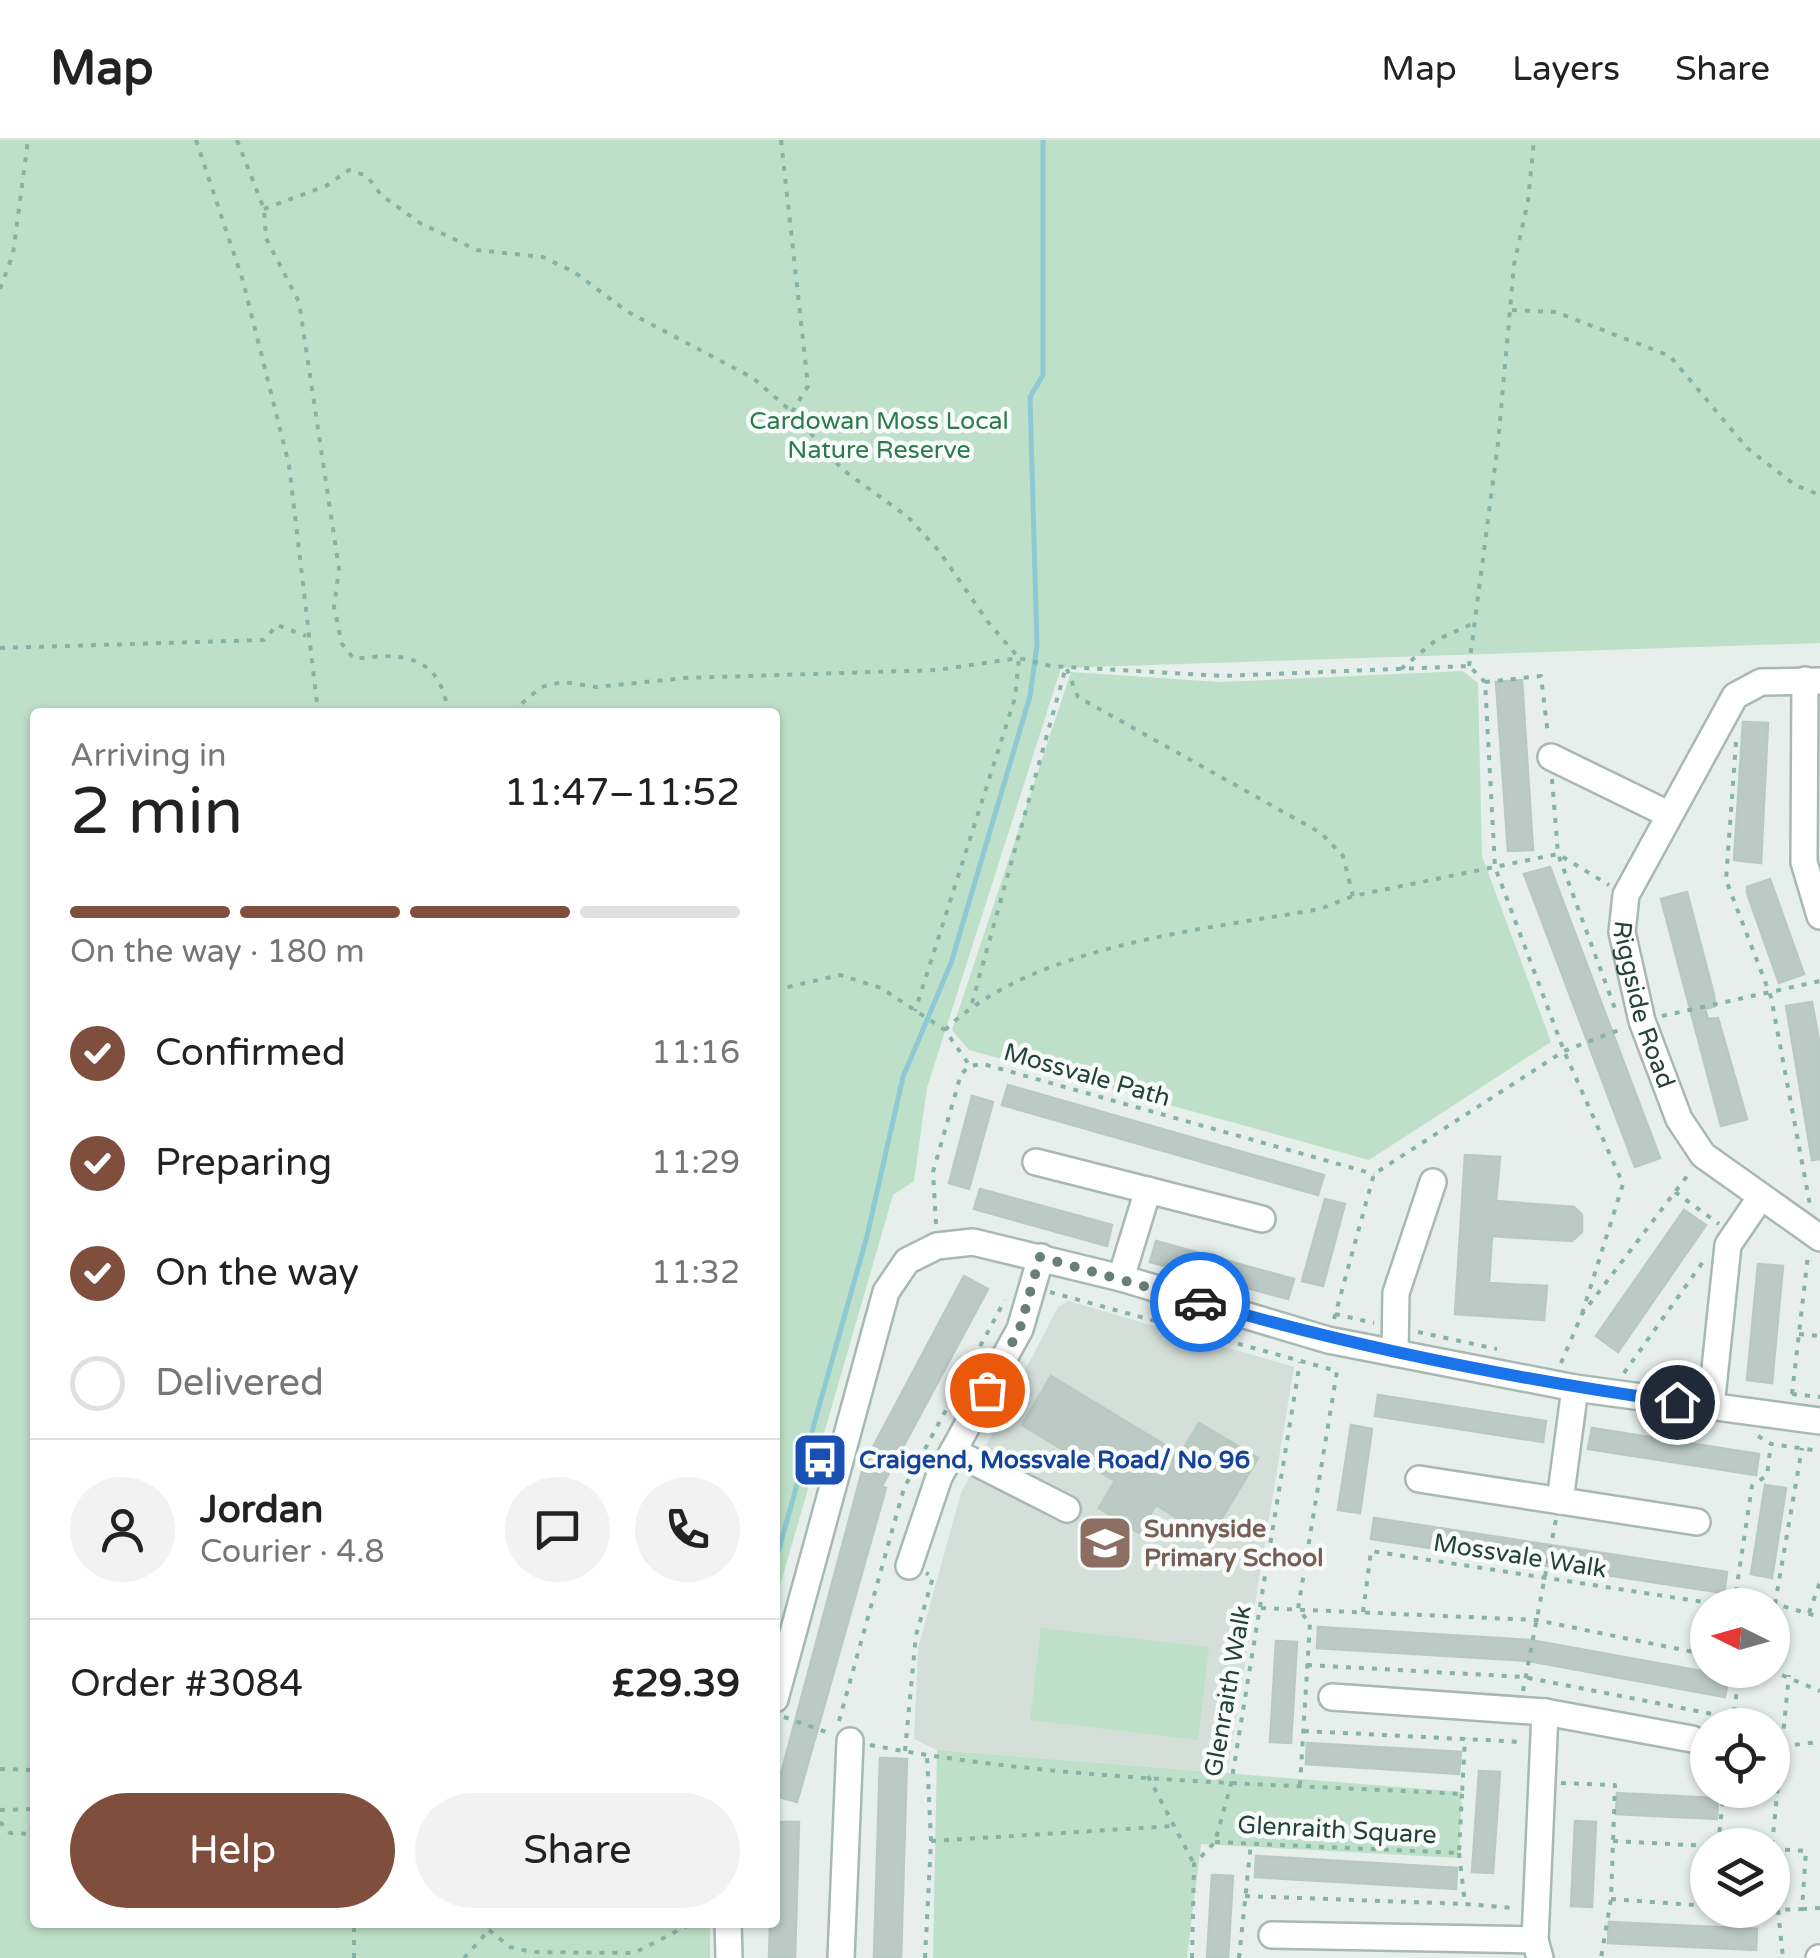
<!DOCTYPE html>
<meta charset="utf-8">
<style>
:root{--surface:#fff;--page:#f2f2f2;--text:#222;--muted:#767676;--line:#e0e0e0;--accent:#804e3d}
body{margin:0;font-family:"Varela Round",sans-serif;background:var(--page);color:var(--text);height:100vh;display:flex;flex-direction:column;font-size:38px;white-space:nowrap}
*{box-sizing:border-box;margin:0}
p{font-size:32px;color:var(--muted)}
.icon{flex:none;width:55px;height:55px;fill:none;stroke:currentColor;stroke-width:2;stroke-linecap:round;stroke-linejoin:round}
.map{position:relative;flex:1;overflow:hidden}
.details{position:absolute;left:30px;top:568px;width:750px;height:1220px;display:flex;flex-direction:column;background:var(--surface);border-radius:10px;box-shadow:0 2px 8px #0004}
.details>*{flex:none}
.needle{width:65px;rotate:275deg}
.buttons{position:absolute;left:1690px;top:1448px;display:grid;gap:20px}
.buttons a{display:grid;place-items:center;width:100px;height:100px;border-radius:50%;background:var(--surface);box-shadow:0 2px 8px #0004;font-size:50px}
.pin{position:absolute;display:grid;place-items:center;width:85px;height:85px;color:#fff;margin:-42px;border:5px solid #fff;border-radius:50%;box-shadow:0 2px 10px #0007}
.courier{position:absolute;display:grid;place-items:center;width:100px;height:100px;margin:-50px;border:8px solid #1a73e8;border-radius:50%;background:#fff;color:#222;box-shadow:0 2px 12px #0007}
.overview em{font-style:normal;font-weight:600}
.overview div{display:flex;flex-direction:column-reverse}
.overview{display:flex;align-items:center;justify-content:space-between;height:170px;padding:0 40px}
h1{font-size:65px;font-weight:600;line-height:75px}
.bar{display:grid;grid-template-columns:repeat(4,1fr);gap:15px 10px;align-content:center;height:120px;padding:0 40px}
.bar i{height:12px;border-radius:8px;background:var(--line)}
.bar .selected{background:var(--accent)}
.bar p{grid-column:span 4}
.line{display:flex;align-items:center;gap:25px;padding:0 40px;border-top:2px solid var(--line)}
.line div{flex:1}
.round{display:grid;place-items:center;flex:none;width:105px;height:105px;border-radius:52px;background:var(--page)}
ol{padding:0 40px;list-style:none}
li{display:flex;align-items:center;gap:30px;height:110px}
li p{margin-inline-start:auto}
li .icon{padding:10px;border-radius:50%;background:var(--accent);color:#fff;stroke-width:4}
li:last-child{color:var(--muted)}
li i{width:55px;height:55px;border:5px solid var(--line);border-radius:50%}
.cta{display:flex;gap:20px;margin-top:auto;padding:20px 40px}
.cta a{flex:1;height:115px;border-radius:60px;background:var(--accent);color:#fff;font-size:40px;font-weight:600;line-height:115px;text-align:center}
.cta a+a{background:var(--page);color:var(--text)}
header{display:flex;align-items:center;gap:60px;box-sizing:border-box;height:140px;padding:0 50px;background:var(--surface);border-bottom:2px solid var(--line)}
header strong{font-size:48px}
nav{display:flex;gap:55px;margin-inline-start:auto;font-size:35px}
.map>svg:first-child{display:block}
.built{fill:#d4dfda}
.green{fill:#bfe0c8}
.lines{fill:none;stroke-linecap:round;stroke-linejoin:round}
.stream{stroke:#8ec9d4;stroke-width:5}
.building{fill:#bbcac4;stroke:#b8c9c2;stroke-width:2.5}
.minor-casing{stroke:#a8b8b2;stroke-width:30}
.path{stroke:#86b3a5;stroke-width:4;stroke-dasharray:5 8;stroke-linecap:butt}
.minor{stroke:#fff;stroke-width:25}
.done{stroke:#687f78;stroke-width:10;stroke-dasharray:0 18}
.route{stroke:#1a73e8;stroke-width:12}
.labels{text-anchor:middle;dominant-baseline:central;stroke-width:9;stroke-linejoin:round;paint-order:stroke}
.park-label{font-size:25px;fill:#2d7a4b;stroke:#f7fbf9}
.street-label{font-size:25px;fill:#24423a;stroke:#f7fbf9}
.transit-label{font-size:25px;font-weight:bold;fill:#164399;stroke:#f7fbf9;text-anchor:start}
.education-label{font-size:25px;font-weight:bold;fill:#785e54;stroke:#f7fbf9;text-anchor:start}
</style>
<header>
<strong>Map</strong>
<nav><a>Map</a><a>Layers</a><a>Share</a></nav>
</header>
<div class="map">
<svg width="1820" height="1818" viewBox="0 0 1820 1818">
<rect width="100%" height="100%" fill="#e6efeb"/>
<path class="built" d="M1069,1161L1294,1227L1227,1633L937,1610L914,1599L918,1508L961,1353L1058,1167Z"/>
<path class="green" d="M0,0H1820V503L1061,528L927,948L914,1041L893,1055L775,1463V572H35V1782L710,1783V1818H0Z
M1463,531L1478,543L1482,716L1551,902L1369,1020L969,910L952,890L1071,532L1220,542Z
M1041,1488L1209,1507L1198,1600L1030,1580Z
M937,1610L1462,1652L1459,1718L1201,1704L1187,1818H933Z"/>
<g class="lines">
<path class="stream" d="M775,1423L867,1096L903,937L951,823L1030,556L1037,505L1030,257L1043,235V0"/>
</g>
<path class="building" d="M1522,540L1533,710L1508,711L1496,542Z
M1743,582L1768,583L1761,723L1734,720Z
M1550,727L1660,1018L1635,1027L1524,734Z
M1770,739L1804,834L1779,843L1747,753V747Z
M1687,752L1714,855L1715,866L1705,869L1708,879L1718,878L1747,979L1721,986L1661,759Z
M1812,862L1820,907V1019L1812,1020L1786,866Z
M1008,945L1324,1035L1318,1055L1002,965Z
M972,956L993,962L969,1049L949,1043Z
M1465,1015L1500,1017L1496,1061L1574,1067L1582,1075V1092L1572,1101L1492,1096L1489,1143L1547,1146L1544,1180L1455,1174Z
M980,1049L1112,1085L1107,1106L974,1069Z
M1325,1059L1345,1064L1323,1146L1302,1141Z
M1684,1070L1706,1085L1618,1212L1596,1196Z
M1156,1101L1294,1139L1288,1159L1150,1122Z
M1758,1124L1783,1126L1772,1243L1747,1240Z
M964,1136L988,1149L882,1346L886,1348L797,1662L775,1656L864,1324Z
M1051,1236L1180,1314L1199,1283L1258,1318L1210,1398L1156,1365L1139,1393L1099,1368L1115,1341L1022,1285Z
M1378,1255L1546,1281L1543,1302L1375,1276Z
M1351,1285L1372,1289L1360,1373L1338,1370Z
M1592,1288L1759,1314L1756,1335L1588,1309Z
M1765,1345L1786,1348L1772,1438L1751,1434Z
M1374,1378L1727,1432L1724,1453L1371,1399Z
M1318,1487L1530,1500L1729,1536L1725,1557L1529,1521L1317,1508Z
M1276,1501L1297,1502L1291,1603L1270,1602Z
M1307,1603L1461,1612L1459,1634L1306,1624Z
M880,1618L907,1619L901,1818H874Z
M1479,1631L1500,1632L1493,1733L1472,1732Z
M1716,1650H1759L1757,1664L1718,1660L1717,1679L1616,1674L1617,1653L1716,1658Z
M1575,1681L1596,1682L1592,1767L1571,1766Z
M775,1682H799L795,1818H769L770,1782H775Z
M1256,1716L1457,1728L1456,1749L1255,1737Z
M1212,1735L1233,1736L1228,1818H1207Z
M1609,1782L1757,1789L1756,1810L1608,1803Z"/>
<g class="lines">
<g class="minor-casing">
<g id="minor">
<path d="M1805,540L1804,722L1820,776"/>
<path id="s1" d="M1820,541L1761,542L1735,556L1626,755L1622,792L1642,881L1679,979L1703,1015L1820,1098"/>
<path d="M1551,617L1668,674"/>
<path d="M1036,1022L1262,1079"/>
<path d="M1121,1138L1148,1050"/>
<path d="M1395,1213L1396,1153L1433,1042"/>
<path d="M1711,1267L1728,1105L1760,1058"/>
<path d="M953,1311L1067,1369"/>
<path d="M1419,1339L1697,1382"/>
<path d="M1560,1361L1575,1248"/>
<path d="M909,1426L939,1337L1020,1189L1041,1117"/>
<path d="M1332,1557L1545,1572L1692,1599"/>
<path d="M775,1559L886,1152L907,1121L937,1106L973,1102L1121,1138L1328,1200L1575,1248L1820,1281"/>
<path d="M728,1782L729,1818"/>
<path d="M1272,1795L1535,1800"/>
<path d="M841,1818L850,1601"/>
<path d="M1540,1818L1535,1800L1545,1572"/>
<path d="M1819,1818H1820"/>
</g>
</g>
<path class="path" d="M196,0L243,141L289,325L318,572
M237,0L264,69L266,98L299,162L339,429L334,467L342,504L354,519C403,512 440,515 448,572
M781,0L808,246L792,272
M264,69L326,46L349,30L367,36L381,55L420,83L477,110L543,117L574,132L628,172L753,238L792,272L843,330L908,377L939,411L988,482L1019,518L1015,558L915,871
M0,149L13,114L28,0
M1512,170L1556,172L1670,216L1747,308L1795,345L1820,355
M0,508L264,500L277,485L306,496
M1469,526L1498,303L1514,125L1528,61L1534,0
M1401,529L1436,500L1472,484
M1485,542L1541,536L1548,595
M512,572L541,547L563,542L597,547L684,538L937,530L1019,518L1051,526L1223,536L1469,526L1485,542L1495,727L1564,911L1623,1044L1582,1174
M1736,602L1726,740L1771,857L1810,1065
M1552,639L1558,714L1617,874
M775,850L840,835L881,848L945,890L970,926
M972,863L1066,527L1078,557L1321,693L1343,716L1353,756
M1662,876L1820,841
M945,890C1032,805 1203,790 1320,769L1353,756L1558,714L1609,745
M1675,1052L1719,1084
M936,1084L933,1032L961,934L970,926L983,924L1374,1034
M1050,1152L1337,1231L1298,1469L1310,1483L1300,1645
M1335,1174L1374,1183
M1334,1179L1374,1034L1564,911L1624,888
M1418,1192L1497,1209
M1799,1194L1820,1196
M1561,1223L1582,1174L1691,1031
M1624,1233L1705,1119
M1792,1254L1808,1115
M1792,1254L1820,1257
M1758,1296L1771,1304L1820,1311
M1775,1464L1802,1308
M1734,1465L1752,1346L1767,1335L1771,1304
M1736,1465L1748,1456L1820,1477
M1261,1468L1536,1480L1708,1515
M1363,1472L1371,1411L1723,1465
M1809,1473L1820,1442
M1307,1525L1524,1537L1733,1578
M1770,1530L1820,1551
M1523,1551L1556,1379
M784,1577L832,1594
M839,1581L904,1348L1005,1160
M1732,1585L1740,1530
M1304,1591L1524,1602
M870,1605C1064,1642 1265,1643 1462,1654L1465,1598
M1782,1606L1820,1602
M905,1611L916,1495L933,1437L926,1433
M0,1629L35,1630
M1148,1636L1194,1724
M1561,1643L1615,1645L1611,1759L1601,1818
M0,1670L35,1669
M0,1682L10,1693L35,1694
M931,1701L1174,1686
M1613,1701L1708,1706
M1215,1702L1459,1713L1462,1654
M1718,1705L1724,1650
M1772,1705L1789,1535
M1772,1709L1806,1711L1802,1769L1772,1770
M1459,1713L1465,1764L1514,1768
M1245,1756L1465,1764
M1611,1759L1708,1766
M1802,1769L1820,1768
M1778,1770L1783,1818
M489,1790L510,1807L532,1812L634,1813L687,1786L706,1784
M354,1818V1782
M464,1818L489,1790V1782
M925,1818L931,1701L927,1616
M1192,1818L1194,1724L1215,1702L1231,1644L1300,1222
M1239,1818L1251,1703"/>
<use href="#minor" class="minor"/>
</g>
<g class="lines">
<path class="done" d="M987,1250L1020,1188L1040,1117L1200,1162"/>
<path class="route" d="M1200,1162C1356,1208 1515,1239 1677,1262"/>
</g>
<defs>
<g id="bus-square" transform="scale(2.875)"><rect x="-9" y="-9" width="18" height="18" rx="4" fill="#1a4fb4" stroke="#f7fbf9"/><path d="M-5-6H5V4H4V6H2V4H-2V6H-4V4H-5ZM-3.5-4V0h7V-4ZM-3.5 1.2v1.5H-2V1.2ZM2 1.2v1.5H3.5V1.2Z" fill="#fff"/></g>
<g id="school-square" transform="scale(2.875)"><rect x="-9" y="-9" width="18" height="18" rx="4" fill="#8d6e63" stroke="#f7fbf9"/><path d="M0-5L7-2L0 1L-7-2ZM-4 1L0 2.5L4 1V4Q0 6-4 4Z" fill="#fff"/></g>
</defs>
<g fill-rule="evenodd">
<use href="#bus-square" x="820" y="1320"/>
<use href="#school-square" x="1105" y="1403"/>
</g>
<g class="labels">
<g class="park-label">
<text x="879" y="281">Cardowan Moss Local<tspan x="879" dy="29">Nature Reserve</tspan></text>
</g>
<g class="street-label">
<text stroke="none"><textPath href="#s1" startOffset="428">Riggside Road</textPath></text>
<text transform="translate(1087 935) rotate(16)">Mossvale Path</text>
<text transform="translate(1520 1416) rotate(9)">Mossvale Walk</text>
<text transform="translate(1228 1551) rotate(-80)">Glenraith Walk</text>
<text transform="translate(1337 1690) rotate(3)">Glenraith Square</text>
</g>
<g class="transit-label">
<text x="859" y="1320">Craigend, Mossvale Road/ No 96</text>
</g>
<g class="education-label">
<text x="1144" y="1389">Sunnyside<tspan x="1144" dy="29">Primary School</tspan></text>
</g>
</g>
</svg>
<div class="buttons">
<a><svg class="needle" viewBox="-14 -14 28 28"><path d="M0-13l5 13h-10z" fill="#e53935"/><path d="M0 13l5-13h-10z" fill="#767676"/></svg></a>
<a><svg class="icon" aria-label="locate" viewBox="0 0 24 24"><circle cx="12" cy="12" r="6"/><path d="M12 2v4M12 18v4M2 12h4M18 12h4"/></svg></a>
<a><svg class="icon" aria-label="layers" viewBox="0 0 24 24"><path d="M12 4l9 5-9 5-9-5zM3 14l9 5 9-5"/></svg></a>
</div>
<div class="pin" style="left:987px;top:1250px;background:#ea580c"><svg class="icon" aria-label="bag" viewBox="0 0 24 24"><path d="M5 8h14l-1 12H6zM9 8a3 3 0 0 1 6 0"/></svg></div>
<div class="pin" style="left:1677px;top:1262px;background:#1f2937"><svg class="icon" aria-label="home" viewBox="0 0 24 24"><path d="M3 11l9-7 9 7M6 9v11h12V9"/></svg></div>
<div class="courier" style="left:1200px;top:1162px"><svg class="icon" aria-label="car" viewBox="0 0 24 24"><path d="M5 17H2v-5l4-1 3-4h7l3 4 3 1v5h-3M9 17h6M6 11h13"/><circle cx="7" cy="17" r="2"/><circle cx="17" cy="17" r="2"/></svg></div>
<section class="details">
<div class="overview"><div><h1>2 min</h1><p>Arriving in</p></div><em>11:47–11:52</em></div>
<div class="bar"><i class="selected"></i><i class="selected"></i><i class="selected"></i><i></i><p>On the way · 180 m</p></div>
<ol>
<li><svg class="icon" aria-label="check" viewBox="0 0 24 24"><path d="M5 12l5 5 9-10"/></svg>Confirmed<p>11:16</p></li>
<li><svg class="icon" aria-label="check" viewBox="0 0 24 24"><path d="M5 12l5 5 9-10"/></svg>Preparing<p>11:29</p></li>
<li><svg class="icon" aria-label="check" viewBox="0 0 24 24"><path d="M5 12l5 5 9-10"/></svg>On the way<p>11:32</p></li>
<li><i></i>Delivered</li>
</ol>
<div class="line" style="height:180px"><a class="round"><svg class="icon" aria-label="person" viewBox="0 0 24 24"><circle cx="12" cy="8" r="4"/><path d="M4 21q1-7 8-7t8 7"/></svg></a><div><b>Jordan</b><p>Courier · 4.8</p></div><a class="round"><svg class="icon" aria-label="chat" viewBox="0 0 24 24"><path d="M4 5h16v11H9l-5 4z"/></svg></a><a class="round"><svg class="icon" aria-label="phone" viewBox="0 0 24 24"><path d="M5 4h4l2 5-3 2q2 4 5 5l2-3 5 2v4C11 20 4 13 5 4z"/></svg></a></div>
<div class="line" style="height:130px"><div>Order #3084</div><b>£29.39</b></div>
<div class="cta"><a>Help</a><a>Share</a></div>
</section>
</div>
